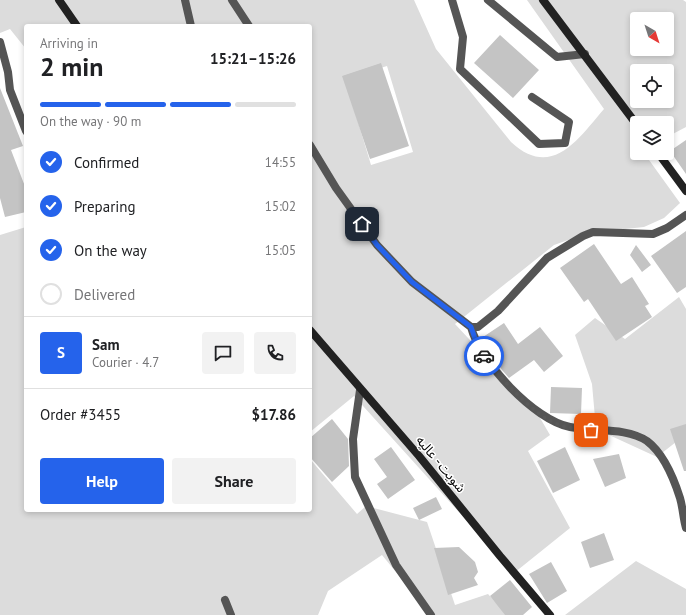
<!DOCTYPE html>
<meta charset="utf-8">
<style>
:root{--surface:#fff;--page:#f2f2f2;--text:#202124;--muted:#757577;--line:#e0e0e0;--accent:#2563eb}
body{margin:0;font-family:"PT Sans","Noto Sans Arabic",sans-serif;background:var(--page);color:var(--text);height:100vh;display:flex;flex-direction:column;font-size:15px;white-space:nowrap}
*{box-sizing:border-box;margin:0}
p{font-size:13px;color:var(--muted)}
.icon{flex:none;width:22px;height:22px;fill:none;stroke:currentColor;stroke-width:2;stroke-linecap:round;stroke-linejoin:round}
.map{position:relative;flex:1;overflow:hidden}
.sheet{position:absolute;left:24px;top:24px;width:288px;height:488px;display:flex;flex-direction:column;background:var(--surface);border-radius:4px;box-shadow:0 2px 6px #0003}
.sheet>*{flex:none}
.needle{width:26px;rotate:141deg}
.controls{position:absolute;left:630px;top:12px;display:grid;gap:8px}
.controls a{display:grid;place-items:center;width:44px;height:44px;border-radius:4px;background:var(--surface);box-shadow:0 2px 6px #0003;font-size:20px}
.pin{position:absolute;display:grid;place-items:center;width:34px;height:34px;color:#fff;margin:-17px;border-radius:8px;box-shadow:0 2px 6px #0006}
.courier{position:absolute;display:grid;place-items:center;width:40px;height:40px;margin:-20px;border:3px solid #2563eb;border-radius:50%;background:#fff;color:#222;box-shadow:0 1px 5px #0007}
.summary em{font-style:normal;font-weight:800}
.summary div{display:flex;flex-direction:column-reverse}
.summary{display:flex;align-items:center;justify-content:space-between;height:68px;padding:0 16px}
h1{font-size:26px;font-weight:800;line-height:30px}
.bar{display:grid;grid-template-columns:repeat(4,1fr);gap:6px 4px;align-content:center;height:48px;padding:0 16px}
.bar i{height:5px;border-radius:3px;background:var(--line)}
.bar .on{background:var(--accent)}
.bar p{grid-column:span 4}
.line{display:flex;align-items:center;gap:10px;padding:0 16px;border-top:1px solid var(--line)}
.line div{flex:1}
.round{display:grid;place-items:center;flex:none;width:42px;height:42px;border-radius:4px;background:var(--page)}
ol{padding:0 16px;list-style:none}
li{display:flex;align-items:center;gap:12px;height:44px}
li p{margin-inline-start:auto}
li .icon{padding:4px;border-radius:50%;background:var(--accent);color:#fff;stroke-width:4}
li:last-child{color:var(--muted)}
li i{width:22px;height:22px;border:2px solid var(--line);border-radius:50%}
.cta{display:flex;gap:8px;margin-top:auto;padding:8px 16px}
.cta a{flex:1;height:46px;border-radius:4px;background:var(--accent);color:#fff;font-size:16px;font-weight:800;line-height:46px;text-align:center}
.cta a+a{background:var(--page);color:var(--text)}
.map>svg:first-child{display:block}
.green{fill:#dcdcdc;fill-rule:evenodd}
.building{fill:#c4c4c4}
.lines{fill:none;stroke-linecap:round;stroke-linejoin:round}
.street{stroke:#555;stroke-width:8}
.secondary{stroke:#222;stroke-width:8}
.done{stroke:#595959;stroke-width:4;stroke-dasharray:0 7.2}
.route{stroke:#2563eb;stroke-width:5}
.labels{text-anchor:middle;dominant-baseline:central;stroke-width:3;stroke-linejoin:round;paint-order:stroke}
.street-label{font-size:13px;fill:#000;stroke:#fff}
</style>
<div class="map">
<svg width="686" height="615" viewBox="0 0 686 615">
<rect width="100%" height="100%" fill="#fff"/>
<path class="green" d="M0,0H414L436,49L511,142C552,180 578,139 604,109L527,0H683L686,2V127L667,137V123H637V153H644L680,203L664,218L644,227L588,233L554,245L455,324L536,411L550,435L528,451L570,528L514,573L354,396L310,432V26H26V49L10,29L0,33ZM637,19H667V49H637ZM387,66L413,152L371,165L345,79ZM637,71H667V101H637Z
M26,227V510H310V459L357,514L366,506L427,522L455,605L488,594L507,615H431L382,555L328,591L318,615H0V235Z
M679,297L686,309V434L657,457L596,429L592,384L575,335L595,318L625,339Z
M636,561L686,589V615H565Z"/>
<path class="building" d="M500,35L539,70L513,98L474,63Z
M381,63L409,146L370,159L342,76Z
M0,88L23,146L11,150L26,189V212L5,217L0,198Z
M686,140V174L670,151Z
M686,231V287L677,293L651,256Z
M594,244L621,284L632,277L649,304L645,306L652,317L616,341L588,299L584,302L560,268Z
M636,245L651,265L642,272L630,255Z
M504,323L518,344L540,327L563,356L544,372L534,360L509,378L502,370L483,337Z
M551,387L582,388L581,414L550,413Z
M332,419L348,439L349,466L332,482L310,457V438Z
M686,424V471H684L670,429Z
M391,447L415,480L388,499L377,484L387,477L374,459Z
M565,447L580,480L553,493L537,461Z
M619,454L626,478L605,487L593,459Z
M436,497L442,509L419,520L413,508Z
M604,533L614,560L590,568L581,542Z
M459,547L475,562L478,572L474,578L478,585L448,595L434,548Z
M551,562L567,591L547,603L529,574Z
M510,580L532,607L523,615H505L490,596Z"/>
<g class="lines">
<path class="street" d="M185,0L191,26
M232,0L249,26
M452,0L463,37L460,69L539,144L565,143L569,122L532,97
M488,0L557,57L585,54
M0,42L8,72L10,90L26,131
M310,145L336,188L377,245L412,282L471,327H478L498,311L547,258L583,236L593,232L653,234L667,228L686,215
M471,327C480,362 534,420 570,427C594,432 626,427 647,441C663,453 674,479 680,498C683,508 683,518 686,528
M360,390L353,439L355,477L396,565L431,615
M225,600L231,615"/>
<path class="secondary" d="M59,0L77,26
M543,0L637,125
M658,153L686,191
M310,330L419,456L500,556L550,615"/>
</g>
<g class="lines">
<path class="done" d="M484,356C496,374 535,416 555,423C566,428 579,429 591,430"/>
<path class="route" d="M362,224L377,245L412,282L471,327L478,347L484,356"/>
</g>
<g class="labels">
<g class="street-label">
<text transform="translate(441 464) rotate(50)">شويت - عاليه</text>
</g>
</g>
</svg>
<div class="controls">
<a><svg class="needle" viewBox="-14 -14 28 28"><path d="M0-13l5 13h-10z" fill="#e53935"/><path d="M0 13l5-13h-10z" fill="#757577"/></svg></a>
<a><svg class="icon" aria-label="locate" viewBox="0 0 24 24"><circle cx="12" cy="12" r="6"/><path d="M12 2v4M12 18v4M2 12h4M18 12h4"/></svg></a>
<a><svg class="icon" aria-label="layers" viewBox="0 0 24 24"><path d="M12 4l9 5-9 5-9-5zM3 14l9 5 9-5"/></svg></a>
</div>
<div class="pin" style="left:591px;top:430px;background:#ea580c"><svg class="icon" aria-label="bag" viewBox="0 0 24 24"><path d="M5 8h14l-1 12H6zM9 8a3 3 0 0 1 6 0"/></svg></div>
<div class="pin" style="left:362px;top:224px;background:#1f2937"><svg class="icon" aria-label="home" viewBox="0 0 24 24"><path d="M3 11l9-7 9 7M6 9v11h12V9"/></svg></div>
<div class="courier" style="left:484px;top:356px"><svg class="icon" aria-label="car" viewBox="0 0 24 24"><path d="M5 17H2v-5l4-1 3-4h7l3 4 3 1v5h-3M9 17h6M6 11h13"/><circle cx="7" cy="17" r="2"/><circle cx="17" cy="17" r="2"/></svg></div>
<section class="sheet">
<div class="summary"><div><h1>2 min</h1><p>Arriving in</p></div><em>15:21–15:26</em></div>
<div class="bar"><i class="on"></i><i class="on"></i><i class="on"></i><i></i><p>On the way · 90 m</p></div>
<ol>
<li><svg class="icon" aria-label="check" viewBox="0 0 24 24"><path d="M5 12l5 5 9-10"/></svg>Confirmed<p>14:55</p></li>
<li><svg class="icon" aria-label="check" viewBox="0 0 24 24"><path d="M5 12l5 5 9-10"/></svg>Preparing<p>15:02</p></li>
<li><svg class="icon" aria-label="check" viewBox="0 0 24 24"><path d="M5 12l5 5 9-10"/></svg>On the way<p>15:05</p></li>
<li><i></i>Delivered</li>
</ol>
<div class="line" style="height:72px"><b class="round" style="background:var(--accent);color:#fff">S</b><div><b>Sam</b><p>Courier · 4.7</p></div><a class="round"><svg class="icon" aria-label="chat" viewBox="0 0 24 24"><path d="M4 5h16v11H9l-5 4z"/></svg></a><a class="round"><svg class="icon" aria-label="phone" viewBox="0 0 24 24"><path d="M5 4h4l2 5-3 2q2 4 5 5l2-3 5 2v4C11 20 4 13 5 4z"/></svg></a></div>
<div class="line" style="height:52px"><div>Order #3455</div><b>$17.86</b></div>
<div class="cta"><a>Help</a><a>Share</a></div>
</section>
</div>
